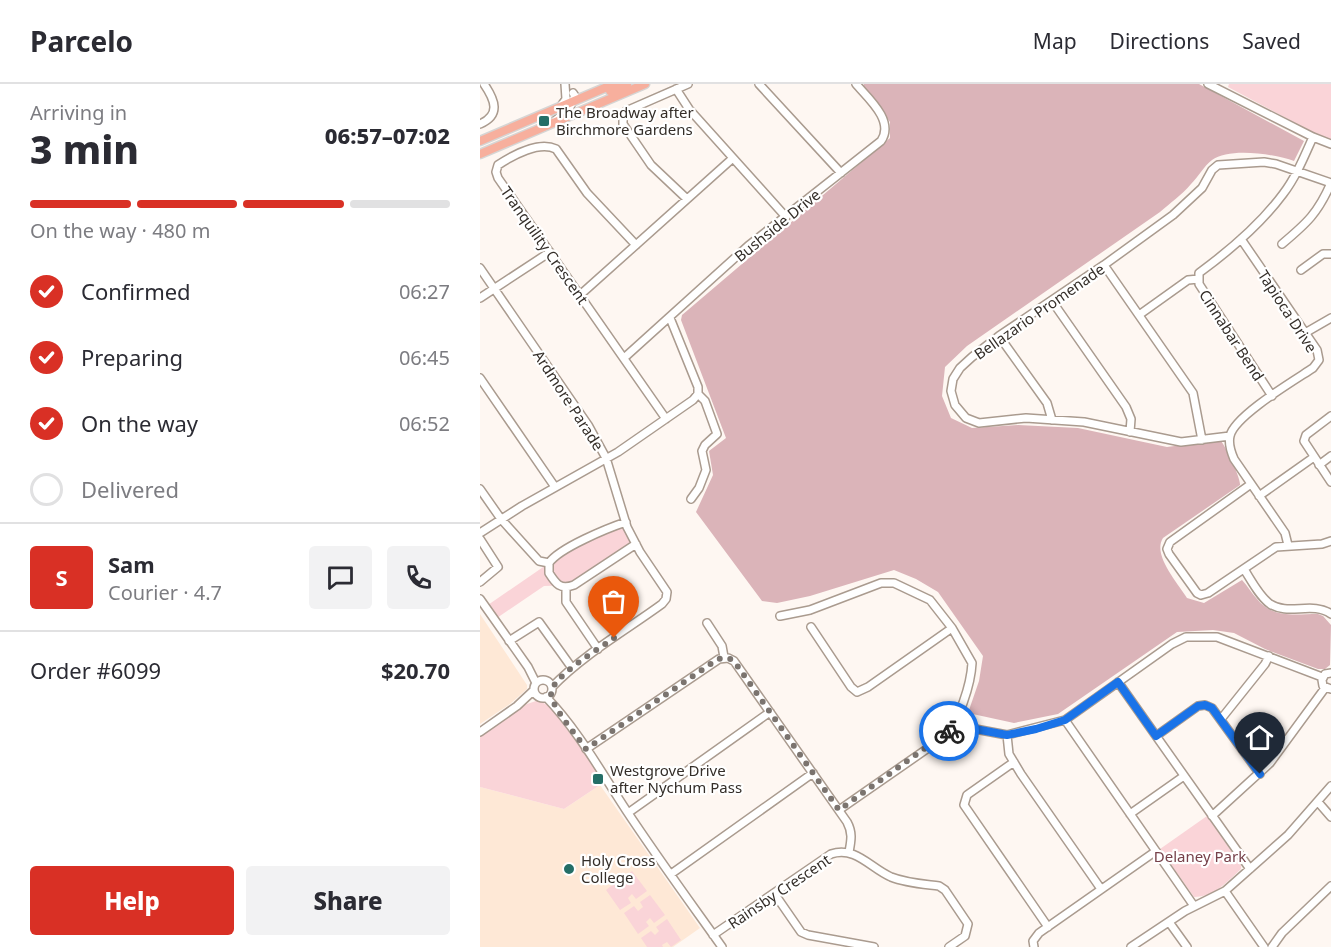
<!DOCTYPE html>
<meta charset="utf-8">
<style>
:root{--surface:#fff;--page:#f2f2f3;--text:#2b2b33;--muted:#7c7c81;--line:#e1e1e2;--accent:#d93025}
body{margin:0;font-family:"Noto Sans",sans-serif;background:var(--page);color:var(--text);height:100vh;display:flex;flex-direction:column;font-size:22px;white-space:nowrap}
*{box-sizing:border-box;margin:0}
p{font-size:20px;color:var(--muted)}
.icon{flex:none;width:33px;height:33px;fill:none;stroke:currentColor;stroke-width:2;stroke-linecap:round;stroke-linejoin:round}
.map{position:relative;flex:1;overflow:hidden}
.panel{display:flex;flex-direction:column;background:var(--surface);width:480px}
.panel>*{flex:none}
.pin{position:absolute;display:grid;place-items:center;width:51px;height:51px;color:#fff;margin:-62px -26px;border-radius:50% 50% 50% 0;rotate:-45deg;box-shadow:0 0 6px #0007}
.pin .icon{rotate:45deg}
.courier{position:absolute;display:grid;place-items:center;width:60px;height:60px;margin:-30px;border:4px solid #1a73e8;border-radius:50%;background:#fff;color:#222;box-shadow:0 2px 8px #0007}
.headline em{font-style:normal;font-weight:800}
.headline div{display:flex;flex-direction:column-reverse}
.headline{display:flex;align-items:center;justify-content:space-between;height:102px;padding:0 30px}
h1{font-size:39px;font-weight:800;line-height:45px}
.bar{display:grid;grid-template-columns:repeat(4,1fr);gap:9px 6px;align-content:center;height:72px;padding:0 30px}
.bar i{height:8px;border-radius:4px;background:var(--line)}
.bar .selected{background:var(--accent)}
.bar p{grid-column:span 4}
.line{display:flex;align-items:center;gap:15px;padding:0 30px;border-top:2px solid var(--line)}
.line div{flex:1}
.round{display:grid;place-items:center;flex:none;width:63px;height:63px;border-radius:6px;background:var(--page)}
ol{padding:0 30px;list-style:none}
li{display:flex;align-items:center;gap:18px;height:66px}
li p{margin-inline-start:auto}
li .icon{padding:6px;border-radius:50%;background:var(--accent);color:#fff;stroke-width:4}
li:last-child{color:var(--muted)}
li i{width:33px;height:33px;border:3px solid var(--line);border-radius:50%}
.cta{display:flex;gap:12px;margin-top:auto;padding:12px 30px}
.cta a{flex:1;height:69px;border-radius:6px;background:var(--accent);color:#fff;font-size:24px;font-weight:800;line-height:69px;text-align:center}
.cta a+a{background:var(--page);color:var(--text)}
header{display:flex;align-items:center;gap:36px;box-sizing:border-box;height:84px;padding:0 30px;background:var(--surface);border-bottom:2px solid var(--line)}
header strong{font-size:28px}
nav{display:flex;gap:33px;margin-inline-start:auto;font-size:21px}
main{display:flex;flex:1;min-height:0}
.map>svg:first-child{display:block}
.built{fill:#fee8d6}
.green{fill:#fad4d8}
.forest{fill:#dbb4b9}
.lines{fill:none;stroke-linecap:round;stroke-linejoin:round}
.minor-casing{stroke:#aa9b8f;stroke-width:10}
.major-casing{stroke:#d6d5d4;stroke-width:11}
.minor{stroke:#fff;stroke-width:7}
.major{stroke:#f7af9d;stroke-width:8}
.done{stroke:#7b746f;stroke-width:6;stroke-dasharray:0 10.8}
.route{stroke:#1a73e8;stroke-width:8}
.poi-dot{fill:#246e67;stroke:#fff;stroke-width:2}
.labels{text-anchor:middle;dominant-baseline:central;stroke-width:4.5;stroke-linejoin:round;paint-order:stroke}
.poi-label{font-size:15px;fill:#342e29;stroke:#fff;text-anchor:start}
.street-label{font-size:15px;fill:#342e29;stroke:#fff}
.park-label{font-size:15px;fill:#76414a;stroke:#fff}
</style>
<header>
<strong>Parcelo</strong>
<nav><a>Map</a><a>Directions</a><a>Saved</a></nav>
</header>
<main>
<section class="panel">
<div class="headline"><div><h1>3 min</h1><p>Arriving in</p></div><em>06:57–07:02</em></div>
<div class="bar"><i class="selected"></i><i class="selected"></i><i class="selected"></i><i></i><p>On the way · 480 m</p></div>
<ol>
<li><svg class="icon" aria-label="check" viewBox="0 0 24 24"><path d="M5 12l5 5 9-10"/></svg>Confirmed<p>06:27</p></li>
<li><svg class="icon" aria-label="check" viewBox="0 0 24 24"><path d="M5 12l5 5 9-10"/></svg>Preparing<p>06:45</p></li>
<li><svg class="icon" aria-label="check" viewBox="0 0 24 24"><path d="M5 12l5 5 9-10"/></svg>On the way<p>06:52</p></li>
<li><i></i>Delivered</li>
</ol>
<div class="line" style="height:108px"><b class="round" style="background:var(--accent);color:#fff">S</b><div><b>Sam</b><p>Courier · 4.7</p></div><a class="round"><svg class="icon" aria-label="chat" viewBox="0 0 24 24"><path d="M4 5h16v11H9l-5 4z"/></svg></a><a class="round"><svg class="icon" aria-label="phone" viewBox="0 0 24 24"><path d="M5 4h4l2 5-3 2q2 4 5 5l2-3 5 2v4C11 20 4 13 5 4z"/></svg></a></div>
<div class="line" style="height:78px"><div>Order #6099</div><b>$20.70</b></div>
<div class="cta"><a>Help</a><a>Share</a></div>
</section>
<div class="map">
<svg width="851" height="863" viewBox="0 0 851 863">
<rect width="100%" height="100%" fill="#fef7f2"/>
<path class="built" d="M0,530L47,601V605L30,620L0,640Z
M120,701L220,844L193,863H0V703L84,725Z"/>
<path class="green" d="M749,0H851V58L748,3Z
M146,438L156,460L94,501L64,502L14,536L5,523L69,479L72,475Z
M59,616L70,623L122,692L117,696L120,701L84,725L0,703V652L47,620Z
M727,732L761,781V785C747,798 734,813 714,813L680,765Z
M152,787L167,807L156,815L152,810L148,814L151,819L140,826L126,806L136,798L140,803L145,800L142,795Z
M170,811L185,831L174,839L170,834L166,838L169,842L158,850L144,829L154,822L158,827L163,823L160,818Z
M187,835L201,856L191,863L187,858L182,861L183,863H167L161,854L171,847L175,851L179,847L176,843Z"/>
<path class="forest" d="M384,0H719L824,57L814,77C795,70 749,63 732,76C724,82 718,93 711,100C702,111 690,119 680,128L487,262L465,283L462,312L471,334L492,344L538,341L598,344L687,363L740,356C745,360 761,395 760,401L683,454C672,471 698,499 707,514L724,519L762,496C768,502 771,509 777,515C793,535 815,530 838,530L843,532L851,541L850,581L845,585H838L785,565L754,549L733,546L697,548L578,630L534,639L488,629L499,597L503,572L458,508L436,495L414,486L330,512L297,519L282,517L216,428L233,391L229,367L246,354L201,236L202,231L410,54V38L383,2Z"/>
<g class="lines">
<g class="minor-casing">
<path id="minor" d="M279,0L361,89
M728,0L833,53L851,60
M196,5L209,25L306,133
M81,22L86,15L85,0
M75,37L90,23L95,12L93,9
M0,40C21,31 15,16 4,0
M207,115L171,81L143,40V33L146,27L208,0
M761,155L837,266L839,276L833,284C815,296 754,332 750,352C748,360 751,368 754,375L805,449L808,461
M802,160C827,139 838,129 851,99
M156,161L107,109L76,65C59,57 33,71 18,81L16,88L18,94L186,335
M624,181L713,309L722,356
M0,184L108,341L126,374L147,443L160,468L187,508L186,515L182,520C145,547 104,570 72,603
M821,186L843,170H851
M100,211L253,74
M0,214L70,168
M572,217L646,323L651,335L650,348
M659,231L708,196L719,195
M825,249L851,234
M519,252L567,319L572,336
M144,274L268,162L401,57C415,37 388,14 376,0
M0,294L75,403
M792,312L719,200V189C749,167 780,141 803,110C816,93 824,73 833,53
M851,332L826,351L824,357L851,398
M750,352L701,358L604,338L546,334L499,339L486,334L475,321L471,307L473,295L480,284L492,273L519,252L624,181L693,131L722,104L732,86L738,81L784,78L796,80L851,99
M839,381L851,372
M771,400L690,458L687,465L689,470L717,509L721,511L728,509L796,463L842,460L851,457
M0,405L21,435L59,477L69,479
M779,412L834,373
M211,415L219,404L226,386L222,367L225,361L237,350L225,317L218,310
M146,438C128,444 79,464 69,479V489C76,500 80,506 94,501L156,460
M0,449L42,422L138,368L213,316L218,310V303L190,234
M0,455L18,483L0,498
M764,485C771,496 779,512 790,520C808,532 833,517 851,530
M86,504V518L118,565
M0,515L48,583L56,599
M300,532L330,526L401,499H414L450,516L472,544L492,579C491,600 479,638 464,653L359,726
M227,539L242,562L244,573
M331,543L371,603L377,608L388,603L472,544
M29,557L59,538L92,584
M851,589L845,590L842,596L843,602L851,605
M54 605a9 9 0 1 1 18 0a9 9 0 1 1-18 0Z
M638,598L770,785
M66,613C98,646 121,688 146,726C177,773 210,818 242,863
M741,635L785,580L789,572
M585,636L714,822
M474,641L527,651L585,636L692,560L706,553H737L842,593
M0,648L37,622L54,606
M527,651L529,670L541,690L621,805
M676,652L718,622L725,621L732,624L780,690
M106,665L239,575L248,574L254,577L367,738C373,749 371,757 369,768
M534,678L487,711L484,721L568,843
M838,718L851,733
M148,729L290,628
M650,730L704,692
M732,732L790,679L845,604
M191,790L333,689
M745,807L784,863
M294,809L321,848L328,851L394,863
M689,838L707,863
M233,851L351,770C376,762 390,784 411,793C426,799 443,800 459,802L465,806L488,840L485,852L469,863
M554,863L553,857L559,849L676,767
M651,863L705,827L745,807L808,751L851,702
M792,863L802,849L851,802"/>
</g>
<g class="major-casing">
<path id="major" d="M130,7L147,0
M0,57L134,0
M0,70L165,0"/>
</g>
<use href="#minor" class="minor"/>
<use href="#major" class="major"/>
</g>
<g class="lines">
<path class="done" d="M134,554C121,563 71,594 71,609C71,623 98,653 106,665L238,575L248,574L254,577L359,726L469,647"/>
<path class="route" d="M469,647L474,641L527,651L556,645L585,636L638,598L676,652L718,622L725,621L732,624L780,690"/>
</g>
<g class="poi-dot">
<rect x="58" y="31" width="12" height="12" rx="3"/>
<rect x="112" y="689" width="12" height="12" rx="3"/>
<circle cx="89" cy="785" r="6"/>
</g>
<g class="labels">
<g class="poi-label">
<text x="76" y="28">The Broadway after<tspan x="76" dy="17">Birchmore Gardens</tspan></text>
<text x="130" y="686">Westgrove Drive<tspan x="130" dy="17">after Nychum Pass</tspan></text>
<text x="101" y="776">Holy Cross<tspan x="101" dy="17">College</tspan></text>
</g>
<g class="street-label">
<text transform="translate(297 141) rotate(-39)">Bushside Drive</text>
<text transform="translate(65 161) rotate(55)">Tranquility Crescent</text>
<text transform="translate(559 227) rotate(-35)">Bellazario Promenade</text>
<text transform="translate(808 227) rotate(57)">Tapioca Drive</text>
<text transform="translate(752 251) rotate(57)">Cinnabar Bend</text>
<text transform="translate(89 316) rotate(57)">Ardmore Parade</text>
<text transform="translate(299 807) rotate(-34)">Rainsby Crescent</text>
</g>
<g class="park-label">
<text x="720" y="772">Delaney Park</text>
</g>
</g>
</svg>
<div class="pin" style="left:134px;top:554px;background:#ea580c"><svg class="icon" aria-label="bag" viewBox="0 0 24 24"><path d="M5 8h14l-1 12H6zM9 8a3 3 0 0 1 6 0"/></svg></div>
<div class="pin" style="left:780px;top:690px;background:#1f2937"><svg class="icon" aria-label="home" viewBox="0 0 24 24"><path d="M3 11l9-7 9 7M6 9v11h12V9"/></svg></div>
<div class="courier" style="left:469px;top:647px"><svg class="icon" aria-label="bike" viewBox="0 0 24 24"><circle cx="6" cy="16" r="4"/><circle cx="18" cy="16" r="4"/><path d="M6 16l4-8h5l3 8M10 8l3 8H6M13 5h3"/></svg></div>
</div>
</main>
